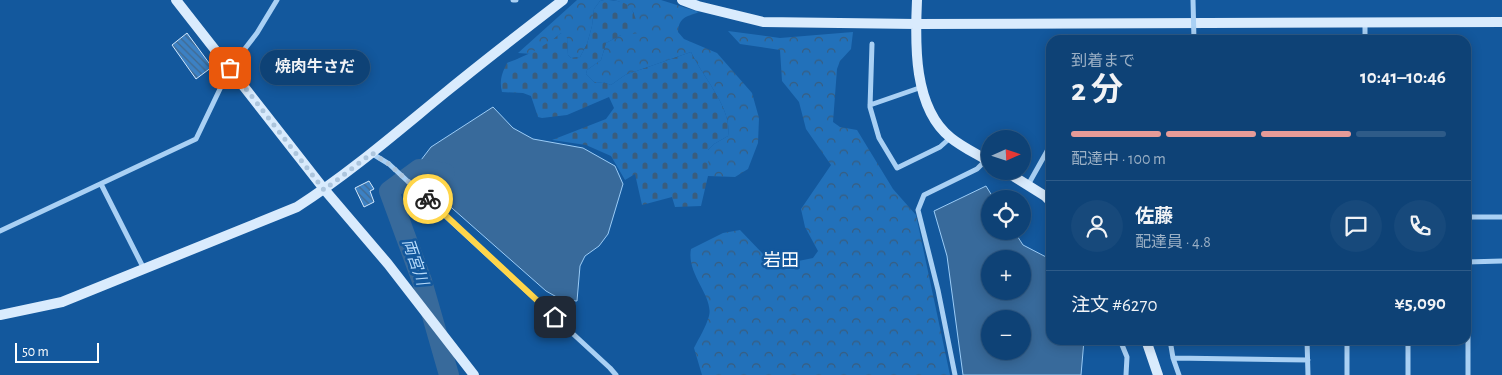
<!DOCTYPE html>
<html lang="ja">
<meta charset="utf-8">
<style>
:root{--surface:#0e4276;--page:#17497b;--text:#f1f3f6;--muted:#9bb0c5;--line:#2e5b88;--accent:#e69b98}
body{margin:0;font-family:"Alegreya Sans","Noto Sans JP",sans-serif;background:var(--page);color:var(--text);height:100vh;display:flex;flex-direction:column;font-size:19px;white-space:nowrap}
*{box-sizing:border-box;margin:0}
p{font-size:16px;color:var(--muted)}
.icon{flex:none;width:28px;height:28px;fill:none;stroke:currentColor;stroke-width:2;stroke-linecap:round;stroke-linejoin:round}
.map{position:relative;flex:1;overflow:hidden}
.sheet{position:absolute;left:1046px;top:35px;width:425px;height:310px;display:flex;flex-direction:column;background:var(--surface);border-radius:15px;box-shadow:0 2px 12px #0003,0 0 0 1px var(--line)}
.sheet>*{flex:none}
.needle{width:32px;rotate:87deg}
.tools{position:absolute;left:981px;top:130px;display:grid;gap:10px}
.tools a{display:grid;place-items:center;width:50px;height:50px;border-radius:50%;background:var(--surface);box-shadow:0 2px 12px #0003,0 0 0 1px var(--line);font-size:25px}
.scale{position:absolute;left:15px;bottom:12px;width:84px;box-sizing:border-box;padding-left:5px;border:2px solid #fff;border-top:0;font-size:14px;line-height:18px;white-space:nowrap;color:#fff;-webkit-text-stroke:4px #13589d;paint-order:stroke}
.pin{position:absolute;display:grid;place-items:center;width:42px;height:42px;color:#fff;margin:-21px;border-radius:10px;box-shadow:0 2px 8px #0006}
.courier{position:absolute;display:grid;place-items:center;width:50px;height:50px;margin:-25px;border:4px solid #ffd54a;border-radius:50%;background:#fff;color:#222;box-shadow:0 1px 6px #0007}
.bubble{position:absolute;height:35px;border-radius:18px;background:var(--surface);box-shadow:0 2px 12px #0003,0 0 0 1px var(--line);font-size:16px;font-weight:700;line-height:35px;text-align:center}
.head em{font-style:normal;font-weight:700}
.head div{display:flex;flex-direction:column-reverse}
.head{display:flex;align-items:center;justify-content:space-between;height:85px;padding:0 25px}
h1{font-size:32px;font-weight:700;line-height:38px}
.bar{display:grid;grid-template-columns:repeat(4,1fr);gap:8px 5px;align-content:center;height:60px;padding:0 25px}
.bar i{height:6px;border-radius:4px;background:var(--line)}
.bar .current{background:var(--accent)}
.bar p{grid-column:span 4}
.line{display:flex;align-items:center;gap:12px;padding:0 25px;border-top:1px solid var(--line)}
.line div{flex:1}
.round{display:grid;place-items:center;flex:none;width:52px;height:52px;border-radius:26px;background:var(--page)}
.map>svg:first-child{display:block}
.forest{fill:url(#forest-crowns)}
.cemetery{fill:url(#cemetery-stones)}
.water{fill:#386a9b;stroke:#9bccf7;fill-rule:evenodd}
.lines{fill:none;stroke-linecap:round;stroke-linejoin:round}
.river{stroke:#386a9b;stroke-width:20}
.building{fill:url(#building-back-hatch);stroke:#d2e8fd}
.street{stroke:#a9d0f4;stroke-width:5}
.secondary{stroke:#d9ebfd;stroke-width:10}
.street-bridge{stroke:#a9d0f4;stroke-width:5}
.done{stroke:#acc5dd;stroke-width:5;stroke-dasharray:0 9}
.route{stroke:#ffd54a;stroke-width:6}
.labels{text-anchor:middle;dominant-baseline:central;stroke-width:5;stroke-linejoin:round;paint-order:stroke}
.water-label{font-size:16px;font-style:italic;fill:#b6dafa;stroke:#13589d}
.quarter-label{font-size:18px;fill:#fff;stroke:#13589d}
</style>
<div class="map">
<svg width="1502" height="375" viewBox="0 0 1502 375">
<defs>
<pattern id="forest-crowns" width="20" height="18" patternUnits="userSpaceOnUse" patternTransform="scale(1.25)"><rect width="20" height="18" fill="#2271ba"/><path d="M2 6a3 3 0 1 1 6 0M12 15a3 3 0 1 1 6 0" fill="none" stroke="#395d7e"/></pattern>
<pattern id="cemetery-stones" width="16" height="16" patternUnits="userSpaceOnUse" patternTransform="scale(1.25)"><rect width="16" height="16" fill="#2271ba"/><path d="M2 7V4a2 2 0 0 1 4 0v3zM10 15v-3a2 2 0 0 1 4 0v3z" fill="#395d7e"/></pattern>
<pattern id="building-back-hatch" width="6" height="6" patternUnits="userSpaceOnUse" patternTransform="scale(1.25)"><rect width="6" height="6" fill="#3c81c4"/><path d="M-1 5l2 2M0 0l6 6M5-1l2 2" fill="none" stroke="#43698e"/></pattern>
</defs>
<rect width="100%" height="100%" fill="#13589d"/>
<path class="forest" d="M577,0H604L600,1L594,9L592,26L587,44L580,57L571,58L568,55L567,38L561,33L548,44L532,54L518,53Z
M613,0H661L699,12C686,17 679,17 678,32L684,39L717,53L752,93L759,118L758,143L748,169L735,177L708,176V150L714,144L728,136C733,109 702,76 691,52L625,75L611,85L603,82L595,83L586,74L587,70L601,60L606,43L621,35L634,13C628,5 623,2 613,0Z
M728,31L780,38L853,32L851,49L840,61L837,69L833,122L840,127L857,130L893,189L916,215L950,375H702L694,348C699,338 706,327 709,316C714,296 686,274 691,249L723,233L740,230L764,255L779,265L813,258L818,251L805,227L801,209L831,165L806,129L799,102L782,81L780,50L740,44Z"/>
<path class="cemetery" d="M604,0C632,0 634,9 639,33L621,35L606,43L601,60L587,70L586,74L595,83L603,82L611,85L625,75L691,52C702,76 733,109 728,136L714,144L708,150V176L701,206L675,207L672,197L642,205L635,174L625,180L611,156L586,145L552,140L606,119L614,108L609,97L567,115L542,118L538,117L531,96L523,93L502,92C499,81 502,73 507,63C528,55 544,47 561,33L565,34L567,38L568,55L571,58L580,57L587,44L592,26L594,9L600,1Z"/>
<path class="water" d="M493,107L513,128L533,139L583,148L615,166L623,184L608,234L599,246L585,256L580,266L577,301L562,300L546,291L419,179L418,164L431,147Z
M986,186L994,199H990V231H1014L1023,245L1050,259L1051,340H1084L1081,375H963L947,256L934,211ZM990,259H1022V291H990ZM990,319H1022V351H990Z"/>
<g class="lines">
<path class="river" d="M445,173L419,169L389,191L422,281L449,375"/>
</g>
<path class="building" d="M187,33L212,67L196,79L172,45Z
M369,181L374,189L370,191L374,202L364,207L355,188Z"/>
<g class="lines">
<path class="street" d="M513,0H516
M1365,40V23
M872,44L870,107L879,138L897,168L940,147L950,138
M870,105L922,87
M371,153L389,164L610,368L616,375
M101,184L144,269
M1028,185L1051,144
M1466,217H1502
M0,231L196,139L230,68L257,33L277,0
M1467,262L1502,261
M1120,340L1127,357L1126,375
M1170,340L1173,358L1179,375
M1307,340L1308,375
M1347,340V375
M1408,340V375
M1173,358L1308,360
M955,375L938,290L918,210L924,195L977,169L986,160
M1468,375V262"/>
<path class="secondary" d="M176,0L324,189L388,264L474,375
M682,0L698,6L763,22L916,24L1502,22
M917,0C915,43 913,108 951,138C962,147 977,154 990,162
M1005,171L1045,196L1051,202
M0,315L62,302L297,207C350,173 397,132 446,92C484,61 524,30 563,0
M1146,340L1158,375"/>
<path class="street-bridge" d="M1193,0L1194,40"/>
</g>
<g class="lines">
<path class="done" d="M230,68L324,190L372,153L389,164L428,199"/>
<path class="route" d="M428,199L555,317"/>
</g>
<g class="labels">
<g class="water-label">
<text transform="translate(415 262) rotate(71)">両宮川</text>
</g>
<g class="quarter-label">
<text x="781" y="261">岩田</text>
</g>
</g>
</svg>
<div class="tools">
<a><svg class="needle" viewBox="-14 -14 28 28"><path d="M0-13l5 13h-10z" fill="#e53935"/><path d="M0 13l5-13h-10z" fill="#9bb0c5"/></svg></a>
<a><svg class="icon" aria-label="locate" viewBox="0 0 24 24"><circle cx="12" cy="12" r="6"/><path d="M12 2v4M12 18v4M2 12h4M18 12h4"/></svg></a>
<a>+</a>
<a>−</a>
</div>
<div class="scale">50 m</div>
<div class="pin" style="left:230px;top:68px;background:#ea580c"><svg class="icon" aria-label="bag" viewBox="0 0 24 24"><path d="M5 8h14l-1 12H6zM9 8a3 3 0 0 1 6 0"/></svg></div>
<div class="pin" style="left:555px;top:317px;background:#1f2937"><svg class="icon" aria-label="home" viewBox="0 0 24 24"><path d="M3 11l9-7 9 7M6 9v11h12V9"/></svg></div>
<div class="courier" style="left:428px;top:199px"><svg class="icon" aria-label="bike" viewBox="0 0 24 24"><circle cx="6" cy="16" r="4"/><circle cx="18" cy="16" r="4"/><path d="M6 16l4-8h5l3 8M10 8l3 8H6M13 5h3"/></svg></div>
<div class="bubble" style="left:260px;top:50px;width:110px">焼肉牛さだ</div>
<section class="sheet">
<div class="head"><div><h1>2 分</h1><p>到着まで</p></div><em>10:41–10:46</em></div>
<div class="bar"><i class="current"></i><i class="current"></i><i class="current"></i><i></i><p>配達中 · 100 m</p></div>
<div class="line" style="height:90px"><a class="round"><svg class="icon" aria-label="person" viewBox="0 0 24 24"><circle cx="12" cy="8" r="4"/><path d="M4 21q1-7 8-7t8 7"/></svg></a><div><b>佐藤</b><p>配達員 · 4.8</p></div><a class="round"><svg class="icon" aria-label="chat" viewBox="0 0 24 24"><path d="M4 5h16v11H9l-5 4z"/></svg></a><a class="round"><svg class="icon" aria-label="phone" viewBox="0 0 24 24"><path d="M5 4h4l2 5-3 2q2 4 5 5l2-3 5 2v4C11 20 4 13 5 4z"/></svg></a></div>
<div class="line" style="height:65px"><div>注文 #6270</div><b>¥5,090</b></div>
</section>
</div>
